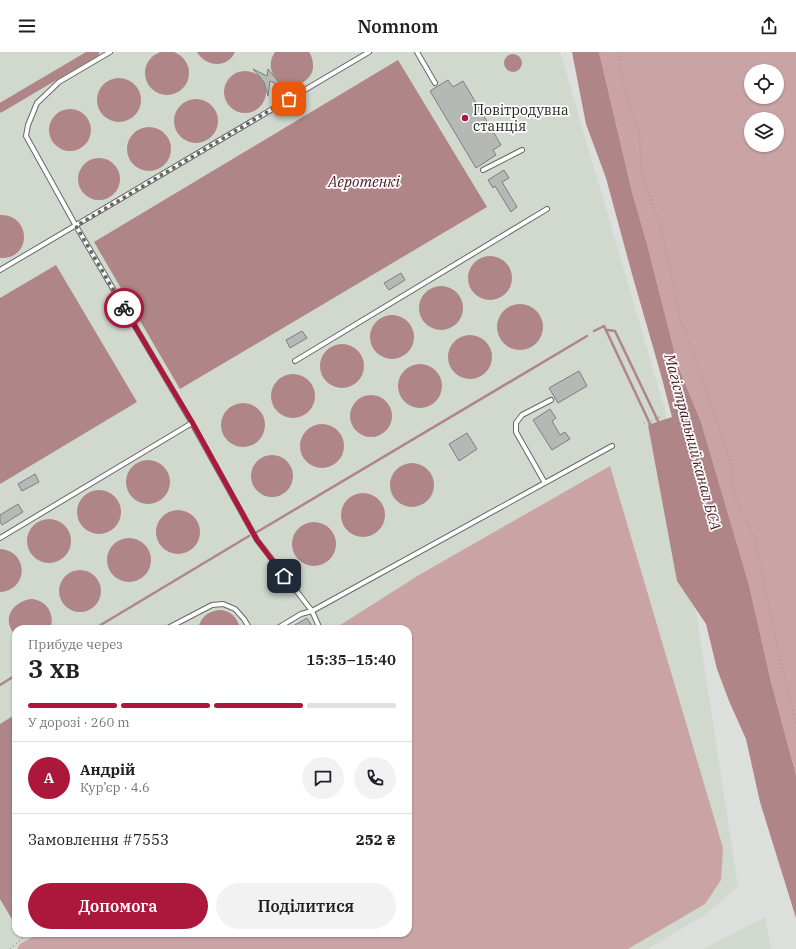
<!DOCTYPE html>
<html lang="uk">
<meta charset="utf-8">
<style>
:root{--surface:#fff;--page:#f2f2f2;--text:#202124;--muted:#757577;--line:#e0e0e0;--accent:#ac183c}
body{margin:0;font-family:"IBM Plex Serif",serif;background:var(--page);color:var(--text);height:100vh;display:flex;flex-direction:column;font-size:15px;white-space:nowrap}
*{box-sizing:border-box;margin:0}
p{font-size:13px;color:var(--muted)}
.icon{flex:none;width:22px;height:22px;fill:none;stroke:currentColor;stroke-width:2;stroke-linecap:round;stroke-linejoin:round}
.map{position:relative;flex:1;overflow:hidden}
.drawer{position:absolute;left:12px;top:573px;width:400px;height:312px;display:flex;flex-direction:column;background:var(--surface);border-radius:12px;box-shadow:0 1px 3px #0004}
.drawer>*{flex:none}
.fabs{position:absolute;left:744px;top:12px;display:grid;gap:8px}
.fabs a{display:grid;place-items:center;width:40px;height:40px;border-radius:50%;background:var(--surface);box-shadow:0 1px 3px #0004;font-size:20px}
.pin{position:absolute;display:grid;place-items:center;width:34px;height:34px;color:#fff;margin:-17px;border-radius:8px;box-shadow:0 2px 6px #0006}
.courier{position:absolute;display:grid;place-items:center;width:40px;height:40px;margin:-20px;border:3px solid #ac183c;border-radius:50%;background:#fff;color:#222;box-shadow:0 1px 5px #0007}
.headline em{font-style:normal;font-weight:600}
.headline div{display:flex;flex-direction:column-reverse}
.headline{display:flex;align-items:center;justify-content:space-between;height:68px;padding:0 16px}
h1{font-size:26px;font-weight:600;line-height:30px}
.bar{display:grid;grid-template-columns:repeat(4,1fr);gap:6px 4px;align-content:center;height:48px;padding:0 16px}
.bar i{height:5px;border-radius:3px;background:var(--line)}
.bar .current{background:var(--accent)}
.bar p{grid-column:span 4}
.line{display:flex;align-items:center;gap:10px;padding:0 16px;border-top:1px solid var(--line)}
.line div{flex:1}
.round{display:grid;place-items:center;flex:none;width:42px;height:42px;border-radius:21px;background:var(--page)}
.primary-button{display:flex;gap:8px;margin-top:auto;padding:8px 16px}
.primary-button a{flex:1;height:46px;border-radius:24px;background:var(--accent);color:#fff;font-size:16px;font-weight:600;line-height:46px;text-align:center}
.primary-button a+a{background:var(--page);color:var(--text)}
header{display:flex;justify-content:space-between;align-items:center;height:52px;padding:0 16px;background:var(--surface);font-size:18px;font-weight:600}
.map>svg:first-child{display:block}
.built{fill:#d1d8ce;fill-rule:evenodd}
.green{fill:#caa3a5;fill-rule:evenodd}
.water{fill:#af8587}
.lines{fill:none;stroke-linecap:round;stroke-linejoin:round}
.stream{stroke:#af8587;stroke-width:2.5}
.canal{stroke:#af8587;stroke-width:9}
.building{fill:#b5b8b4;stroke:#7c7e7b}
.lane-casing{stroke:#676966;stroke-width:6}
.path{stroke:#9a9b99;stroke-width:1.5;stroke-dasharray:1 3;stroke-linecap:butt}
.lane{stroke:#fff;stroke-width:4}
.done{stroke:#676866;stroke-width:4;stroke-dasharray:0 7.2}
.route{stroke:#ac183c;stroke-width:5}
.poi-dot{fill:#ac183c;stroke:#fff;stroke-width:1.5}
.labels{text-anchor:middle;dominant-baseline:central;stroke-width:3.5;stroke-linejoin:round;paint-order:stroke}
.poi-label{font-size:14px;fill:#272826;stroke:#fff;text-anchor:start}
.water-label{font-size:15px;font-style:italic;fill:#4f1820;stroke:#fff}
</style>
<header><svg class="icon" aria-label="menu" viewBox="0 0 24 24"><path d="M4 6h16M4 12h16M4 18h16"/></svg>Nomnom<svg class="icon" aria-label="share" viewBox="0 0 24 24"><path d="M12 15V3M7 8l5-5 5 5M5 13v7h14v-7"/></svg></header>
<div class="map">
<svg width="796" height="897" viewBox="0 0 796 897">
<rect width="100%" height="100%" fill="#dddfdc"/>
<path class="built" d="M0,0H560L665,358L738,834L706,862L647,897H0ZM16,577H408V881H16Z
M765,865L771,897H704Z"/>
<path class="green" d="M599,0H796V723L771,630L749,533L701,370L678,314L647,192L632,140ZM751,19H777V45H751ZM751,67H777V93H751Z
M610,414L723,796L721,828L705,852L628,897H17L20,892L40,881H408V577H334L419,523Z"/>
<path class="water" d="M145 21a22 22 0 1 1 44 0a22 22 0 1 1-44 0Z
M197,0H235C227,17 206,15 197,0Z
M275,0H309C312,4 313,9 313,15C313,20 310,25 306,28C288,46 260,21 275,0Z
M572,0H599L632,140L647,192L678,314L701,370L749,533L771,630L796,723V866L760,750L746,687L729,649L717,617L706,572L677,529L648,373L672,365L661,323L632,222L606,126L586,72Z
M504 11a9 9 0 1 1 18 0a9 9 0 1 1-18 0Z
M398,8L487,155L180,337L94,190Z
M224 40a21 21 0 1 1 42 0a21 21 0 1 1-42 0Z
M97 48a22 22 0 1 1 44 0a22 22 0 1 1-44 0Z
M174 69a22 22 0 1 1 44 0a22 22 0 1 1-44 0Z
M49 78a21 21 0 1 1 42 0a21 21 0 1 1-42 0Z
M127 97a22 22 0 1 1 44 0a22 22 0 1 1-44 0Z
M78 127a21 21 0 1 1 42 0a21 21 0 1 1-42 0Z
M0,163C32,162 32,208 0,206Z
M468 226a22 22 0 1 1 44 0a22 22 0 1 1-44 0Z
M56,213L137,350L0,432V246Z
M419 256a22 22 0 1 1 44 0a22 22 0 1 1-44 0Z
M497 275a23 23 0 1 1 46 0a23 23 0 1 1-46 0Z
M370 285a22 22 0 1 1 44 0a22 22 0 1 1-44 0Z
M448 305a22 22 0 1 1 44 0a22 22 0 1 1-44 0Z
M320 314a22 22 0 1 1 44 0a22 22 0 1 1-44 0Z
M398 334a22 22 0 1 1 44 0a22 22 0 1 1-44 0Z
M271 344a22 22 0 1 1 44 0a22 22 0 1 1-44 0Z
M350 364a21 21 0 1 1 42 0a21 21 0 1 1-42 0Z
M221 373a22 22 0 1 1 44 0a22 22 0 1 1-44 0Z
M300 394a22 22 0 1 1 44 0a22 22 0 1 1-44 0Z
M251 424a21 21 0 1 1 42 0a21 21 0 1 1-42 0Z
M126 430a22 22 0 1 1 44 0a22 22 0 1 1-44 0Z
M390 433a22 22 0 1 1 44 0a22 22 0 1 1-44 0Z
M77 460a22 22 0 1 1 44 0a22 22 0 1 1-44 0Z
M341 463a22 22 0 1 1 44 0a22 22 0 1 1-44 0Z
M156 480a22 22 0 1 1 44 0a22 22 0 1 1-44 0Z
M27 489a22 22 0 1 1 44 0a22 22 0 1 1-44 0Z
M292 492a22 22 0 1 1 44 0a22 22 0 1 1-44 0Z
M107 508a22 22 0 1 1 44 0a22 22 0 1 1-44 0Z
M0,497C29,499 29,538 0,540Z
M59 539a21 21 0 1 1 42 0a21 21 0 1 1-42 0Z
M30,547C46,547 56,562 50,577H16V584C1,568 11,551 30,547Z
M218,558C230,558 238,565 240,577H198C201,565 207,560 218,558Z
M16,662V867L13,869L0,847V672Z"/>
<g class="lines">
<path class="stream" d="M607,278L615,279L659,371
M594,279L604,274L651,374
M257,480L587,284
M94,577L249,484
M0,633L16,623"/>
<path class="canal" d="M0,56L95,0"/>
</g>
<path class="building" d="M253,17L267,24L268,17L283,35L270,29L268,44L264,30Z
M448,28L453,35L463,29L501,93L493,98L496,103L476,116L430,39Z
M504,118L509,126L502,130L517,155L511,160L495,134L493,136L488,128Z
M401,221L405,228L389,238L384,231Z
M302,279L307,286L290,296L286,288Z
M579,319L587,334L558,351L549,336Z
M550,357L556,366L552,369L560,383L565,380L570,387L552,398L533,368Z
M467,381L477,397L459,409L449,392Z
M35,422L39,430L22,439L18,432Z
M18,452L23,460L2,473L0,469V463Z
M307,566L314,577H288Z"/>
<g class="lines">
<g class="lane-casing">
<path id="lane" d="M110,0L59,30L37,51L28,73L26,84L76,174L192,371L257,488L312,559L320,577
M417,0L435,31
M483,118L522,98
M0,218L369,0
M295,309L547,157
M545,431L516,380V371L522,363L551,348
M0,486L192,371
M166,577L212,553L223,552L235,557L244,567L250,577
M276,577L301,562L312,559L612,394"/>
</g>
<path class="path" d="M619,0L622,25L631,59L639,80L642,123L660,172L673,229L680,266L720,378L731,414L733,440L755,488L778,597L796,673
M644,372L660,365
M10,897L25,884L31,881"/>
<use href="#lane" class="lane"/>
</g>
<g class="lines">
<path class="done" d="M124,256L76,174L289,47"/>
<path class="route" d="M124,256L192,370L257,488L284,524"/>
</g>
<circle class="poi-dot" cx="465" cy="66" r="4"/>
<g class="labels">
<g class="poi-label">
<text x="473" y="58">Повітродувна<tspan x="473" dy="16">станція</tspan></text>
</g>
<g class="water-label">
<text x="364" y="129">Аеротенкі</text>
<text transform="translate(693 390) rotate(75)">Магістральний канал БСА</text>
</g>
</g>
</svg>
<div class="fabs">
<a><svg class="icon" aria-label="locate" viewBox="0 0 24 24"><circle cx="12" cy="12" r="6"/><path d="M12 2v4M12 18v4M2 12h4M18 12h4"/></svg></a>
<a><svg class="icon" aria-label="layers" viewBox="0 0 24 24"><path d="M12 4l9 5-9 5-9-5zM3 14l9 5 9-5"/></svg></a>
</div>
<div class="pin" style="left:289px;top:47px;background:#ea580c"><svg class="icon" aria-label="bag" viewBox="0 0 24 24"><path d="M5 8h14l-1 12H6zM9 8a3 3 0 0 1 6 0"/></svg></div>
<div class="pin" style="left:284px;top:524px;background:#1f2937"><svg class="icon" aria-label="home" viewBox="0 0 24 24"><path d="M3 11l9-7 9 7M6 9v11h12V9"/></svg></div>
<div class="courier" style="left:124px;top:256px"><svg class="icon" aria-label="bike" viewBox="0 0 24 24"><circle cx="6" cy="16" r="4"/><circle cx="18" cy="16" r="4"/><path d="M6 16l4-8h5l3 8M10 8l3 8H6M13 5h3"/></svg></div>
<section class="drawer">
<div class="headline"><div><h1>3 хв</h1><p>Прибуде через</p></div><em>15:35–15:40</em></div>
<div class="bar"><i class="current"></i><i class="current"></i><i class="current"></i><i></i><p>У дорозі · 260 m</p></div>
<div class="line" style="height:72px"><b class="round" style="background:var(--accent);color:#fff">А</b><div><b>Андрій</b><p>Кур’єр · 4.6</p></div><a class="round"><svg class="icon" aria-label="chat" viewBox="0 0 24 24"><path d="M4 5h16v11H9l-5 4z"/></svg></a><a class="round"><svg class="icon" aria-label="phone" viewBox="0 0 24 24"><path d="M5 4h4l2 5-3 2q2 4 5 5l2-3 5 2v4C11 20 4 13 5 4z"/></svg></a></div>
<div class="line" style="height:52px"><div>Замовлення #7553</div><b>252 ₴</b></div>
<div class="primary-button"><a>Допомога</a><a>Поділитися</a></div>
</section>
</div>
